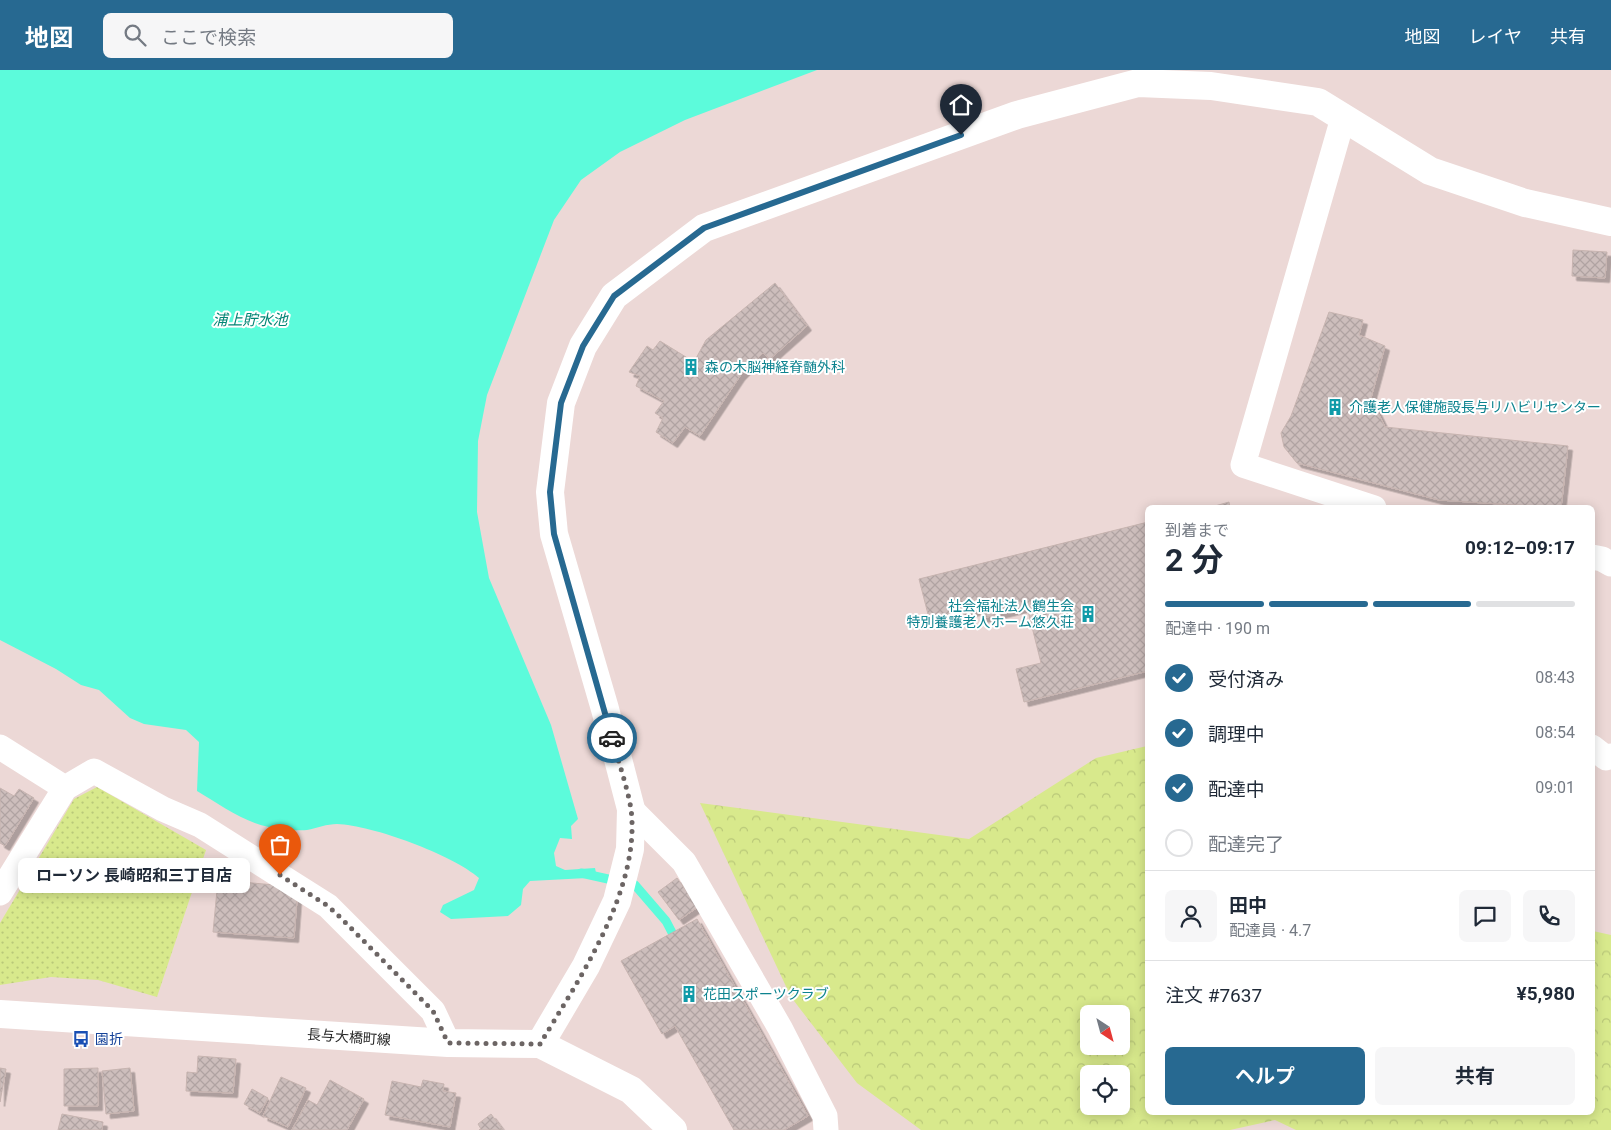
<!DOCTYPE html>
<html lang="ja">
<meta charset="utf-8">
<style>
:root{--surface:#fff;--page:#f6f6f7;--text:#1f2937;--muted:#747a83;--line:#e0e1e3;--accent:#276991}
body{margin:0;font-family:Roboto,"Noto Sans JP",sans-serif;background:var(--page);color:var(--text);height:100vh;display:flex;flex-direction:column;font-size:19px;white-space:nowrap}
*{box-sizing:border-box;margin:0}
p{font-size:16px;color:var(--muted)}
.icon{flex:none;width:28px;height:28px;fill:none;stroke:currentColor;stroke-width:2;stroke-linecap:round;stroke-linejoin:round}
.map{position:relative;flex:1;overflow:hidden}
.side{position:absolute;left:1145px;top:435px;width:450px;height:610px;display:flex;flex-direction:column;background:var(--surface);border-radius:8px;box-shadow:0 2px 12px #0003}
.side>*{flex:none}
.needle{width:32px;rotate:144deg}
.fabs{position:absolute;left:1080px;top:935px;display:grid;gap:10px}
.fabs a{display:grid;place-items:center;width:50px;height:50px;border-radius:8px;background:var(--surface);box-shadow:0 2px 12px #0003;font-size:25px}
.pin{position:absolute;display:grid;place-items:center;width:42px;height:42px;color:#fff;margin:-51px -21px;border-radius:50% 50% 50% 0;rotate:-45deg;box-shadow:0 0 5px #0007}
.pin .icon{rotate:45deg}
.courier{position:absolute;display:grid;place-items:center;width:50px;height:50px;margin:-25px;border:4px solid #276991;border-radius:50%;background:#fff;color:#222;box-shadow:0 1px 6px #0007}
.bubble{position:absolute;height:35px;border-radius:8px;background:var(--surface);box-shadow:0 2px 12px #0003;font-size:16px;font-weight:700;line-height:35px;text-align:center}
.head em{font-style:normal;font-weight:700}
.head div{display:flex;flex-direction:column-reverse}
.head{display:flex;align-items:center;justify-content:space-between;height:85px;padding:0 20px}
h1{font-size:32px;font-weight:700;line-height:38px}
.bar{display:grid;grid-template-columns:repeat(4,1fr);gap:8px 5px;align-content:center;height:60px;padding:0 20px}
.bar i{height:6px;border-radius:4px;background:var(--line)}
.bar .current{background:var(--accent)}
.bar p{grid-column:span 4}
.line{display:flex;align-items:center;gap:12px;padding:0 20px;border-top:1px solid var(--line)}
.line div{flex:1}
.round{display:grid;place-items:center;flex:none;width:52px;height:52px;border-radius:8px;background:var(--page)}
ol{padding:0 20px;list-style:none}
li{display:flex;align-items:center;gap:15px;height:55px}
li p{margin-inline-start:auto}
li .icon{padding:5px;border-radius:50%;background:var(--accent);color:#fff;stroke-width:4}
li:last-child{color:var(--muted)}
li i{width:28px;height:28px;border:2px solid var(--line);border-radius:50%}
.action{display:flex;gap:10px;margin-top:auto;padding:10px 20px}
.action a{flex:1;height:58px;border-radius:8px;background:var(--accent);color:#fff;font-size:20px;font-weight:700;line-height:58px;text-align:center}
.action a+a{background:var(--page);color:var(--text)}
header{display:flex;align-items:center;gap:30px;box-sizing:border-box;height:70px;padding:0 25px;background:var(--accent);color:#fff}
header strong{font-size:24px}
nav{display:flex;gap:28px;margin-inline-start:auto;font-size:18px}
.search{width:350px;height:45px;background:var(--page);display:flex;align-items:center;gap:12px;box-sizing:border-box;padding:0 18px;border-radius:8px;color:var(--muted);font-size:19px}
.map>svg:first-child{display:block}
.forest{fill:url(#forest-crowns);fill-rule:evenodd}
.park{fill:url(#park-dots)}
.water{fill:#5cfbdb}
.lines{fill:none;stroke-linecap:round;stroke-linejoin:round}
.stream{stroke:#5cfbdb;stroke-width:9}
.building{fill:url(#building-cross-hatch);stroke:#c7b4b0;filter:url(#shadow)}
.street{stroke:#fff;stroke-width:25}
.secondary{stroke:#fff;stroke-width:28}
.done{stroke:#6c6564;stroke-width:5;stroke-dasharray:0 9}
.route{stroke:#276991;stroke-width:6}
.labels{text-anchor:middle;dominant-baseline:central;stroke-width:4;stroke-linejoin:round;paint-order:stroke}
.culture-label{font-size:14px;fill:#0d838f;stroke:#fff;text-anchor:start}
.street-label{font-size:14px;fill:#272727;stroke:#fff}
.transit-label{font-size:14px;fill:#164399;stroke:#fff;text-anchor:start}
.water-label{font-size:15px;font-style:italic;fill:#038575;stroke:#fff}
</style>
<header>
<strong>地図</strong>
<div class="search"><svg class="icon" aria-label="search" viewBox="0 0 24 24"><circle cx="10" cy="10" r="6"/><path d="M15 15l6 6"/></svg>ここで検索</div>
<nav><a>地図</a><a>レイヤ</a><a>共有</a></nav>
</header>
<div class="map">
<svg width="1611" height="1060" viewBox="0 0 1611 1060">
<defs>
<pattern id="forest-crowns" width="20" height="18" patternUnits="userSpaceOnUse" patternTransform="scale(1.25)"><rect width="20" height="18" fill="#d8e98c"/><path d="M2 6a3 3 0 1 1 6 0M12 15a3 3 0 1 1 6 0" fill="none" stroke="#b9c879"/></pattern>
<pattern id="park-dots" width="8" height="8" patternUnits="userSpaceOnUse" patternTransform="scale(1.25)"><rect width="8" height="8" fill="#d8e98c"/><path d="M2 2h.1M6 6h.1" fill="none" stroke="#b9c879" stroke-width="1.8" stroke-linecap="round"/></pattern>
<pattern id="building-cross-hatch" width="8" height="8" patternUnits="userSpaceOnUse" patternTransform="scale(1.25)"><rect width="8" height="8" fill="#cdbebc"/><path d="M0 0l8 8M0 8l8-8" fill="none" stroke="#b0a3a2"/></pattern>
<filter id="shadow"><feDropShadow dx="4.5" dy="4.5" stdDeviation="0" flood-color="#0004"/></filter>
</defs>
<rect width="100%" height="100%" fill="#ecd8d6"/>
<path class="forest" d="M1147,676L1148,1042H1592L1593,861L1611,865V1060H1296L1275,1050L1230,1060H921L857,1013L791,927L700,733L969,769L1096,688ZM1089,944H1121V976H1089ZM1089,1004H1121V1036H1089Z"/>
<path class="park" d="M97,717L206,780L157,927L98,910L51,907L0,915V853L74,729Z"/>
<path class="water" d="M0,0H817L685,50L620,82L581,110L554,150L487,325L478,371L477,442L489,508L551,655L578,749L571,756L572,769L560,768L554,783L556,796L565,800L595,798L596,803L587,808L530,811L523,819L521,835L508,846L451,849L440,842L443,835L474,820L479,808C453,785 372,755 337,754C327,754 317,758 307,760C296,761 280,759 269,757C243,752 219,734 197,721L199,672L186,660L144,654L130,648L99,620L81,615L56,599L0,570Z"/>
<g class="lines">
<path class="stream" d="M581,803L635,815L666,851L677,872"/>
</g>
<path class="building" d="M1573,180L1607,182L1605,208L1572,206Z
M775,213L807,256L770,289L763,283L740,306L700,366L685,357L673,373L656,362L663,348L655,343L664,331L636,316L640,306L629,302L647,276L653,280L660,271L694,292L706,270Z
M1329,242L1363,250L1359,265L1385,276L1371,328L1385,357L1568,376L1561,438L1439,430L1297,393L1284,377L1281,363L1291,346Z
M1229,432L1230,438H1208Z
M1148,452V520L1145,521L1148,530V601L1024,632L1016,599L1041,593L1027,537L983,548L979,540L930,552L919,509Z
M0,718L14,726L19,719L34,728L5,776L0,773Z
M677,808L698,837L679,850L658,822Z
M218,810L298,817L294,868L213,862Z
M697,849L808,1046L784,1060H734L675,956L662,964L621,891Z
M198,986L236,989L233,1023L186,1021L187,1002L197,1003Z
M0,998L6,999L0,1032Z
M98,998V1036H64V999Z
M130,998L134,1041L106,1044L102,1001Z
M281,1007L306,1018L288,1057L263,1046Z
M330,1010L364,1029L347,1060H292L308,1030L317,1035Z
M423,1010L444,1014L443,1021L456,1023L450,1057L385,1045L392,1011L421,1017Z
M252,1019L268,1028L260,1043L244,1034Z
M62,1044L103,1052L102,1060H58Z
M491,1044L503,1060H479L481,1059L478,1054Z"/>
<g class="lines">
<path class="street" d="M1343,48L1243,395L1374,438
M1592,487L1602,489L1611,494
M0,677L65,718L0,823
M1592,677L1606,688L1611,686
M65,718L94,701L163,739L200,755L328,836L433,941L448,973
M631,739L684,792L780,958L825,1046L826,1060"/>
<path class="secondary" d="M0,944L448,973L540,974L631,1020L673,1060
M540,974L586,896L617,831L630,779L631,739L605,639L554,464L550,422L561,333L583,276L614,226L704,158L1017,45L1138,13L1211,16L1318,32L1430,101L1525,133L1611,152"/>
</g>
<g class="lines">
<path class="done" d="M280,805L328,836L342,849L433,941L448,973L540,974C579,909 641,819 631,739C627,715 618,691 612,668"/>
<path class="route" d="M612,668L554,464L550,422L561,333L583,276L614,226L704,158L961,65"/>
</g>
<defs>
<g id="building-bare" transform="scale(1.35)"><path d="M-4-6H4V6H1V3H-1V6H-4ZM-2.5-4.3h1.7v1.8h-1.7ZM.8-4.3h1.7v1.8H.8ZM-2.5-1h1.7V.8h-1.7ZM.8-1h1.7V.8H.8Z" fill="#0f9aa8" stroke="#fff" stroke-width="2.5" paint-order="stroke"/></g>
<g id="bus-bare" transform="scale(1.35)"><path d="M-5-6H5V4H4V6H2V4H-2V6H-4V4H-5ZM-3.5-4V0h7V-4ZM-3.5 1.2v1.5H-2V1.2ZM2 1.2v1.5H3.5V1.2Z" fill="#1a4fb4" stroke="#fff" stroke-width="2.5" paint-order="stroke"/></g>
</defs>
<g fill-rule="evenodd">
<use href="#building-bare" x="691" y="297"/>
<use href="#building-bare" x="1335" y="337"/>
<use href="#building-bare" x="1088" y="544"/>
<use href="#building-bare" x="689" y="924"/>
<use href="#bus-bare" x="81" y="969"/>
</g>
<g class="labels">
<g class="culture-label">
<text x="705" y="297">森の木脳神経脊髄外科</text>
<text x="1349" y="337">介護老人保健施設長与リハビリセンター</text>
<text x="1074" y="536" text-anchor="end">社会福祉法人鶴生会<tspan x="1074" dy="16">特別養護老人ホーム悠久荘</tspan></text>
<text x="703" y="924">花田スポーツクラブ</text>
</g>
<g class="street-label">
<text transform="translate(349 967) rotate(4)">長与大橋町線</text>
</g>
<g class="transit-label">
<text x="95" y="969">園折</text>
</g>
<g class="water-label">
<text x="250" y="250">浦上貯水池</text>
</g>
</g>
</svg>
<div class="fabs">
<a><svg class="needle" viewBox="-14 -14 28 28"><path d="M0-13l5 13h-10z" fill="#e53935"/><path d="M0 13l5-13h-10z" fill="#747a83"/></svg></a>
<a><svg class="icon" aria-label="locate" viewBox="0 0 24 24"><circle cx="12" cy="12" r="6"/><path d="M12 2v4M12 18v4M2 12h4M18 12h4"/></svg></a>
</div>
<div class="pin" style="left:280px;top:805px;background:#ea580c"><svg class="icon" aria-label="bag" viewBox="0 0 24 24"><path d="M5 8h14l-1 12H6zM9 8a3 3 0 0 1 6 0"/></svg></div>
<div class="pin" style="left:961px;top:65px;background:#1f2937"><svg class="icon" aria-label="home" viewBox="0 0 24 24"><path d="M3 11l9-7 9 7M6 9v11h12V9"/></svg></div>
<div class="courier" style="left:612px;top:668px"><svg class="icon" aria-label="car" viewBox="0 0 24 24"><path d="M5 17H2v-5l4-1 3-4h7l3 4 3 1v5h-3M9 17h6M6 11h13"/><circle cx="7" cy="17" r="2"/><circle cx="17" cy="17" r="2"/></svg></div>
<div class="bubble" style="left:18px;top:788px;width:232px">ローソン 長崎昭和三丁目店</div>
<section class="side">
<div class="head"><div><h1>2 分</h1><p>到着まで</p></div><em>09:12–09:17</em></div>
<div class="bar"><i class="current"></i><i class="current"></i><i class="current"></i><i></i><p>配達中 · 190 m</p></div>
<ol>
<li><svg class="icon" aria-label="check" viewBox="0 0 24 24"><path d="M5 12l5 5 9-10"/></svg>受付済み<p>08:43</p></li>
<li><svg class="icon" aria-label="check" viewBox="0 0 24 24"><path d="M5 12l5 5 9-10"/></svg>調理中<p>08:54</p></li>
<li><svg class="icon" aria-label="check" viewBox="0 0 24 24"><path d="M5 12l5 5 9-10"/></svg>配達中<p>09:01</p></li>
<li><i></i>配達完了</li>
</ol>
<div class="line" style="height:90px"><a class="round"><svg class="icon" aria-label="person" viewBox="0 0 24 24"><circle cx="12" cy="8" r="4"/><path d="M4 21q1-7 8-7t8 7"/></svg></a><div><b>田中</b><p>配達員 · 4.7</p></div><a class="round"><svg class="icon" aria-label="chat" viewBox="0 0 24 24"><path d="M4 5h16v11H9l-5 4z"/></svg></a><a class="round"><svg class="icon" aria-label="phone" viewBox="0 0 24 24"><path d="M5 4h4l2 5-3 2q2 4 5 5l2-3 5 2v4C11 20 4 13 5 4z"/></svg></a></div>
<div class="line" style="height:65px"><div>注文 #7637</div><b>¥5,980</b></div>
<div class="action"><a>ヘルプ</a><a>共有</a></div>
</section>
</div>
